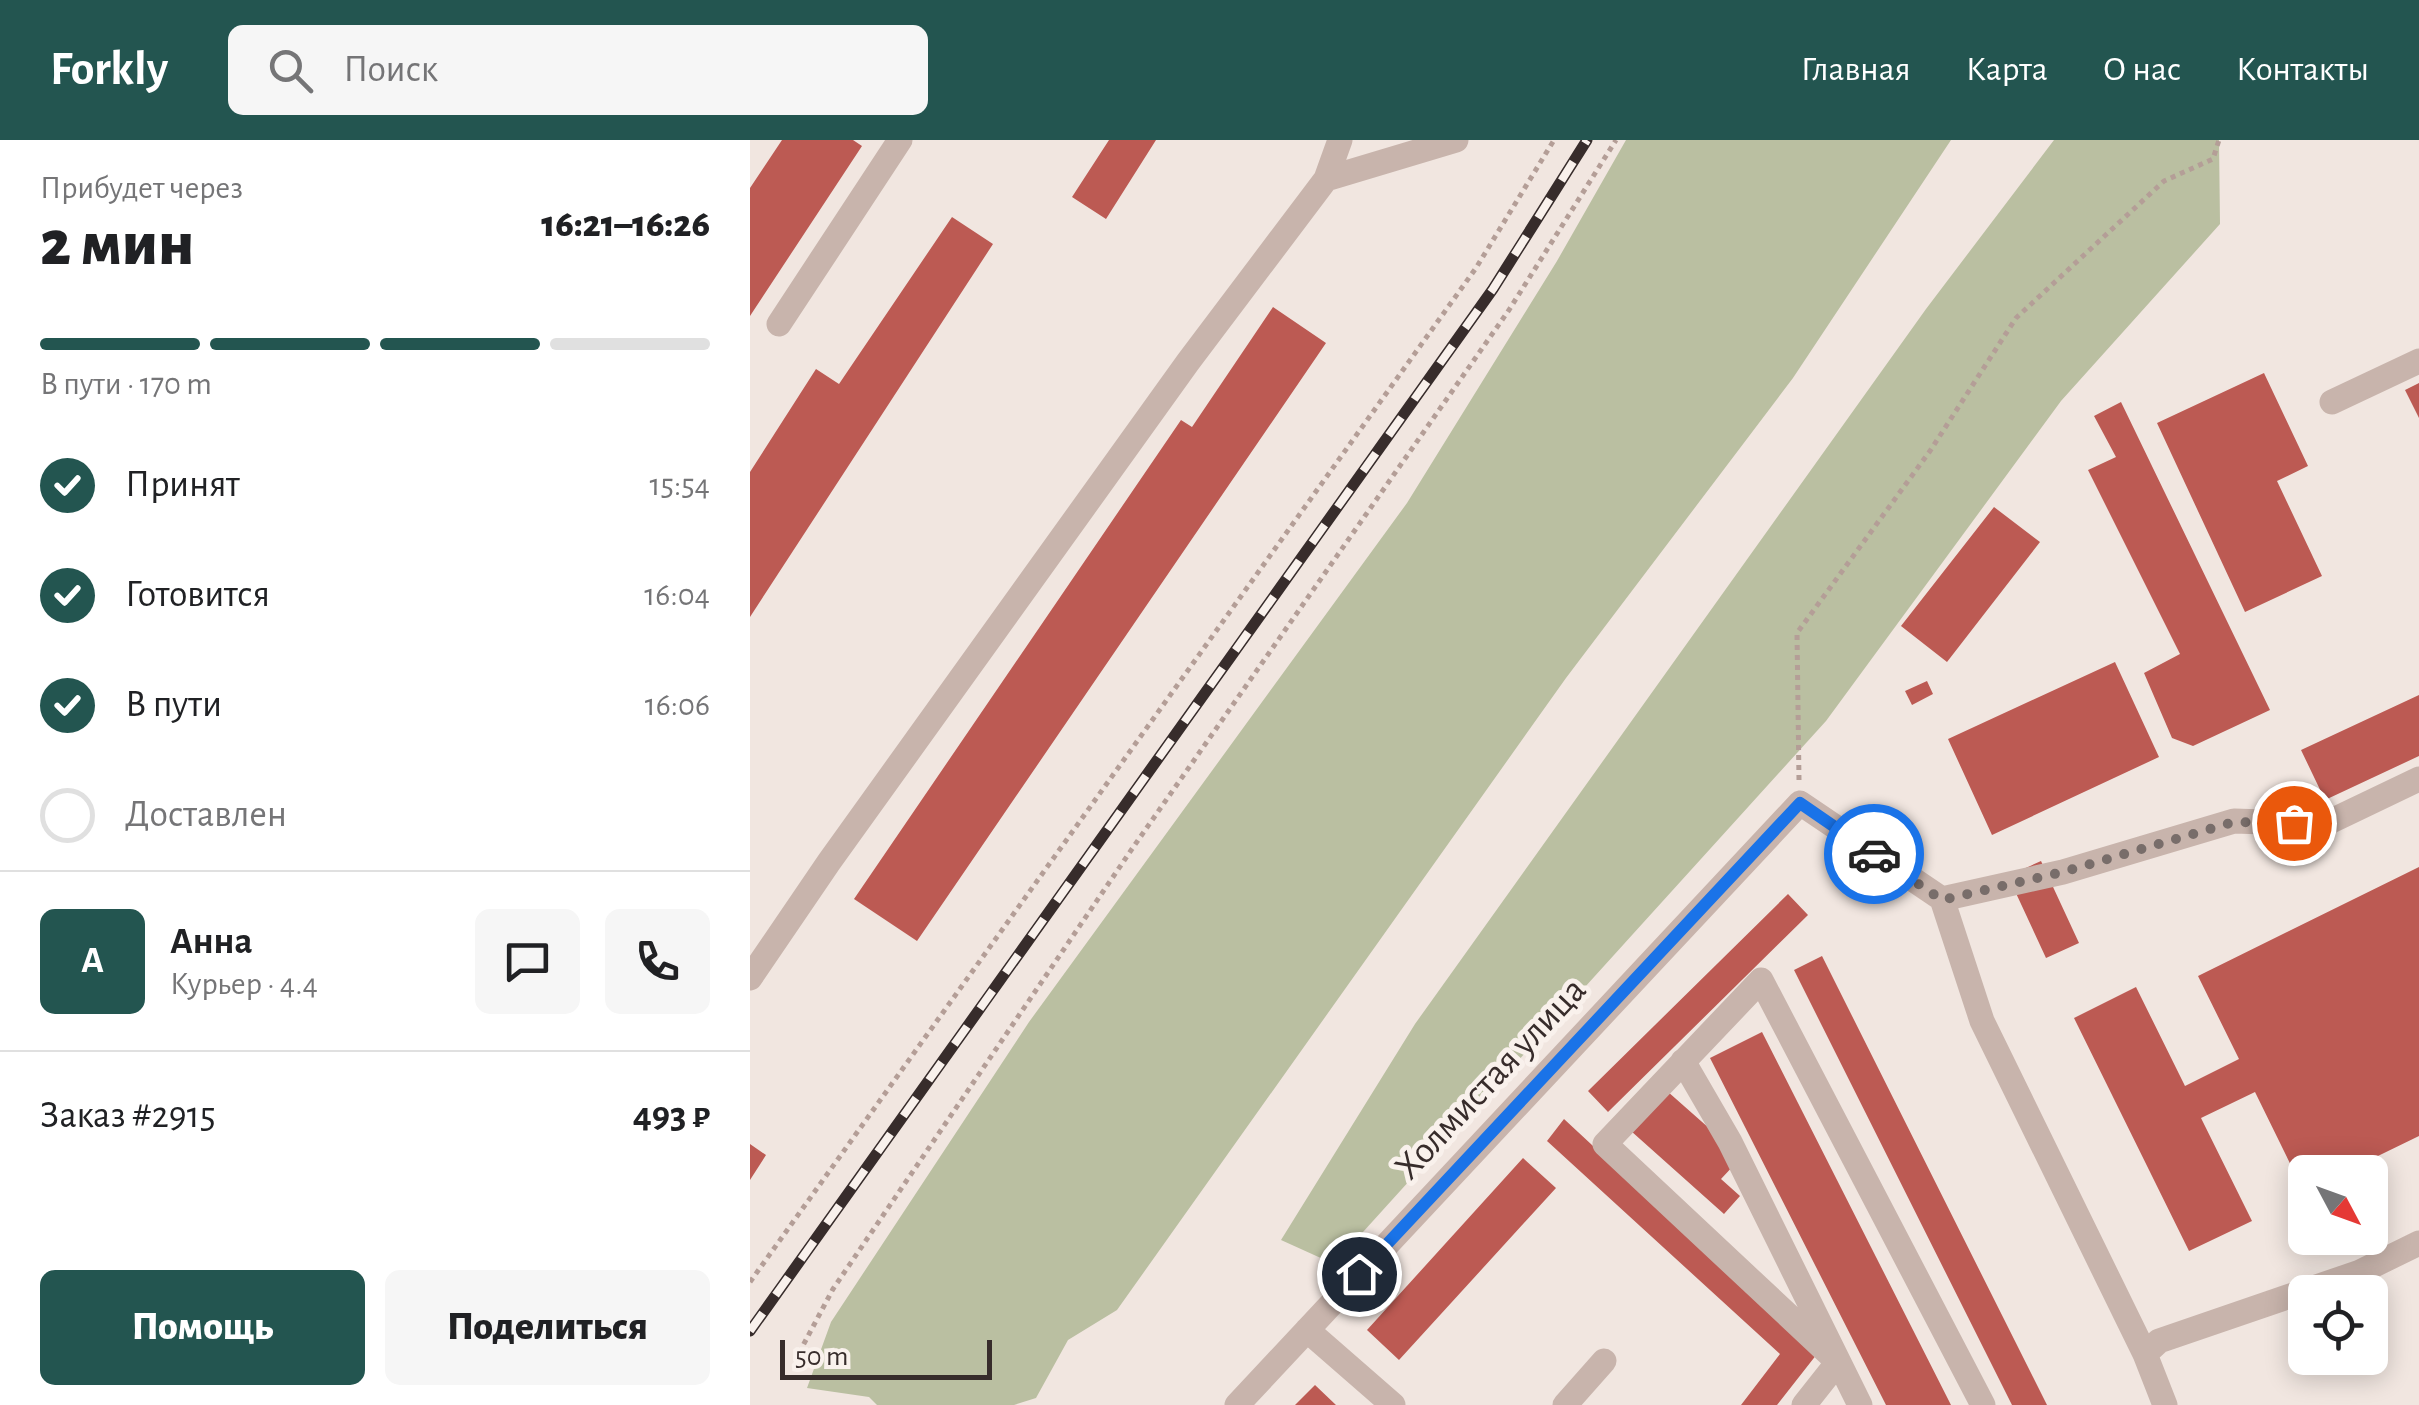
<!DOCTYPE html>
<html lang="ru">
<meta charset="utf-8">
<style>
:root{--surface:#fff;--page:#f6f6f6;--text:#202124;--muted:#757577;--line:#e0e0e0;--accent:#235550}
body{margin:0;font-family:"Alegreya Sans",sans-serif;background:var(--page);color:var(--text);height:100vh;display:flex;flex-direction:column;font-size:38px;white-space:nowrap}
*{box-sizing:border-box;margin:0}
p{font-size:32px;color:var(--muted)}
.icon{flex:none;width:55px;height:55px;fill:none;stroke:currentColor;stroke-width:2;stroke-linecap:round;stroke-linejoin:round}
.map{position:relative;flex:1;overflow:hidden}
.details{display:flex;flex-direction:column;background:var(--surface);width:750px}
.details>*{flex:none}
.needle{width:65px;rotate:131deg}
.controls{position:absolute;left:1538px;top:1015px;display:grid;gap:20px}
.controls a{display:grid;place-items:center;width:100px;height:100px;border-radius:15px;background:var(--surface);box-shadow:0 5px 25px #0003;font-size:50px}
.scale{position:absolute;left:30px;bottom:25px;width:212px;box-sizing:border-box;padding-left:10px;border:5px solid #372c2b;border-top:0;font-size:28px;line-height:35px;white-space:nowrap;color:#372c2b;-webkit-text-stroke:8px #f9f1ec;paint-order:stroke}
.pin{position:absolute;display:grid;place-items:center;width:85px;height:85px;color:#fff;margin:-42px;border:5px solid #fff;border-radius:50%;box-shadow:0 2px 10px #0007}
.courier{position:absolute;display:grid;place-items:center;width:100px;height:100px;margin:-50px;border:8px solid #1a73e8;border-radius:50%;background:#fff;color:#222;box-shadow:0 2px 12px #0007}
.head em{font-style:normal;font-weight:800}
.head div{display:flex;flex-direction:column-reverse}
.head{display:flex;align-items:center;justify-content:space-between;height:170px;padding:0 40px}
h1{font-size:65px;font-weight:800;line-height:75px}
.bar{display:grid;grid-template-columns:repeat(4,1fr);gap:15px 10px;align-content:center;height:120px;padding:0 40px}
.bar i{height:12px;border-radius:8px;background:var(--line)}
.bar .active{background:var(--accent)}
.bar p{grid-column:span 4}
.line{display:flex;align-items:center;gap:25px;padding:0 40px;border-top:2px solid var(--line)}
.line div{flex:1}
.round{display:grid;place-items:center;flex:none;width:105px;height:105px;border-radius:15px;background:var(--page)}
ol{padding:0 40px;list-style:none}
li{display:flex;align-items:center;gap:30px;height:110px}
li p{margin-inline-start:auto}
li .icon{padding:10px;border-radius:50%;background:var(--accent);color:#fff;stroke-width:4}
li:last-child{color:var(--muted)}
li i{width:55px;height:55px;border:5px solid var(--line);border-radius:50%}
.cta{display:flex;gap:20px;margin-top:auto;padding:20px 40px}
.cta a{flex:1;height:115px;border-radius:15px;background:var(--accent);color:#fff;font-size:40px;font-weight:800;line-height:115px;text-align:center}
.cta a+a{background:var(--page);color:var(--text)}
header{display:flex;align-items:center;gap:60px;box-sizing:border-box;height:140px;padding:0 50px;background:var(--accent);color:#fff}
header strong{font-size:48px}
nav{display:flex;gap:55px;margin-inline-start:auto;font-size:35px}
.search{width:700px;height:90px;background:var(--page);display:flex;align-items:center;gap:25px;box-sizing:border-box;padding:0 35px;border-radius:15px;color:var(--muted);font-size:38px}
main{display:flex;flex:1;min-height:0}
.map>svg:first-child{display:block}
.green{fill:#babfa1}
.building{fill:#bc5a53}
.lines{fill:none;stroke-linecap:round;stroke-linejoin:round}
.path{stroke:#b49e97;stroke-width:5;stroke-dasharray:5 5;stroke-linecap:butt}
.minor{stroke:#c8b4ac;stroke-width:25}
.rail-casing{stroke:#372c2b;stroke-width:11}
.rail{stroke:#f9f1ec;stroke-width:8;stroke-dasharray:22;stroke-linecap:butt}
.done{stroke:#786d6a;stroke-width:10;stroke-dasharray:0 18}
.route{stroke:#1a73e8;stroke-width:12}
.labels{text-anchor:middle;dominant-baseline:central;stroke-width:10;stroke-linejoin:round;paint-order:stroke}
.street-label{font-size:38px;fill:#372c2b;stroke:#f9f1ec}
</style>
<header>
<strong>Forkly</strong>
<div class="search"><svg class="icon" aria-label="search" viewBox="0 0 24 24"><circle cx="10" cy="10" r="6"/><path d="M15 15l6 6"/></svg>Поиск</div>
<nav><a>Главная</a><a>Карта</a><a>О нас</a><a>Контакты</a></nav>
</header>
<main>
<section class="details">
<div class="head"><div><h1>2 мин</h1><p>Прибудет через</p></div><em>16:21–16:26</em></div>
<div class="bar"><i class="active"></i><i class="active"></i><i class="active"></i><i></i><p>В пути · 170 m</p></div>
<ol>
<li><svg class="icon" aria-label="check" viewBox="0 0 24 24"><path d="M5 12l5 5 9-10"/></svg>Принят<p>15:54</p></li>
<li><svg class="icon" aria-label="check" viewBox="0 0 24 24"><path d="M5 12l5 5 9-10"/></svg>Готовится<p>16:04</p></li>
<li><svg class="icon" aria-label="check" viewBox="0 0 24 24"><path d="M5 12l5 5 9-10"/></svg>В пути<p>16:06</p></li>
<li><i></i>Доставлен</li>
</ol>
<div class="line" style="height:180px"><b class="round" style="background:var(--accent);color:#fff">А</b><div><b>Анна</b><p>Курьер · 4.4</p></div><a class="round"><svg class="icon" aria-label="chat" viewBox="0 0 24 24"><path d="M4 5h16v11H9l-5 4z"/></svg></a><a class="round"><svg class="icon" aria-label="phone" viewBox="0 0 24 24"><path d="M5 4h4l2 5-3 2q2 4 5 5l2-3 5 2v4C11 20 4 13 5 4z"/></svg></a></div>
<div class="line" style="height:130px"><div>Заказ #2915</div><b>493 ₽</b></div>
<div class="cta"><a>Помощь</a><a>Поделиться</a></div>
</section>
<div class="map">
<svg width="1669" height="1265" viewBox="0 0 1669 1265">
<rect width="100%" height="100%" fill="#f1e6e0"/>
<path class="green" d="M876,0H1201L1043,238L816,538L367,1170L318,1200L286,1258L264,1265H127L119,1257L57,1248L81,1182L279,882L657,363L807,121Z
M1304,0H1469L1470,84L1311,261L1076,581L584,1124L531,1100L665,884L1176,169Z"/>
<path class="building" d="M32,0H103L112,6L0,176V48Z
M359,0H406L356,79L322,57Z
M202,77L243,104L0,477V332L66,229L89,244Z
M523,167L576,203L167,801L104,759L431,280L442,287Z
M1514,233L1558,326L1527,341L1572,436L1495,472L1407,283Z
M1669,243V278L1655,250Z
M1371,262L1520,570L1443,606L1422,598L1394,533L1430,514L1338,330L1366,317L1344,276Z
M1244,367L1290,402L1197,522L1151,486Z
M1365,522L1409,617L1242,695L1198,599Z
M1177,541L1183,554L1162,565L1155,551Z
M1669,555V616L1575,660L1551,610Z
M1291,721L1329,803L1296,818L1258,736Z
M1669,727V996L1595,1032H1555V1054L1505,952L1451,978L1502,1081L1439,1111L1324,878L1386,847L1435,946L1489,919L1448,836Z
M1038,754L1058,775L858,972L838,951Z
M1072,816L1297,1265H1262L1044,830Z
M1012,892L1201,1265H1136L960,918Z
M917,951L977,1004L985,1024L971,1039L990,1056L974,1074L881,991Z
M814,979L1067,1214L1027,1265H991L1030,1214L797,1001Z
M0,1004L16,1015L0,1040Z
M773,1018L806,1048L649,1220L617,1190Z
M565,1245L586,1265H545Z"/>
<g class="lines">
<path class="path" d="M1049,640L1047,493L1180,311L1266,178L1414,41L1463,19L1469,0
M0,1142L726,128L804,0
M49,1213L83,1149L384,706L759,170L866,0"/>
<path class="minor" d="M576,39L590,0
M29,184L150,0
M1582,262L1669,221
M1192,759L1313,732L1484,681L1575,684L1669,639
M0,838L79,722L438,222L576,39L706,0
M933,921L980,1002L1110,1265
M557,1190L643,1265
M1395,1214L1409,1201L1610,1132L1669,1103
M487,1265L1050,663L1192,759L1232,881L1395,1214L1415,1265
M815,1265L854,1221
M1054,1265L1088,1222L855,1004L1011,840L1233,1265"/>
<g class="rail-casing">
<path id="rail" d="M0,1191L743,149L837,0"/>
</g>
<use href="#rail" class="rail"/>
</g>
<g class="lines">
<path class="done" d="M1124,714L1192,760L1313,732L1484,682L1544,683"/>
<path class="route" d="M609,1134L1050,663L1124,714"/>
</g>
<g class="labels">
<g class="street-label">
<text transform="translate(741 939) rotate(-47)">Холмистая улица</text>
</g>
</g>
</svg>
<div class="controls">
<a><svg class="needle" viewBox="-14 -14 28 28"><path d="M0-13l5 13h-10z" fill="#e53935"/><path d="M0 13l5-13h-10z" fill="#757577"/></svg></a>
<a><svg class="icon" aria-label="locate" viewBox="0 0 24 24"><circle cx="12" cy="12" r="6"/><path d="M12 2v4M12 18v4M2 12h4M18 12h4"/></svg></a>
</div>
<div class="scale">50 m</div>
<div class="pin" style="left:1544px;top:683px;background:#ea580c"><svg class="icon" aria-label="bag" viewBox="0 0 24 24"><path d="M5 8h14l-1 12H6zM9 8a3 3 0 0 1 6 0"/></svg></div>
<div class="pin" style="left:609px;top:1134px;background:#1f2937"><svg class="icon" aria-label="home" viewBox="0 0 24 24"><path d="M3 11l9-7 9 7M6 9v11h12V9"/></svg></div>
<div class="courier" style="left:1124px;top:714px"><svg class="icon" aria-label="car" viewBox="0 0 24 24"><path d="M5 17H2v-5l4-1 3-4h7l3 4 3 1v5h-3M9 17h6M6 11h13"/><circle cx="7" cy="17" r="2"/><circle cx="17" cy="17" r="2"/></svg></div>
</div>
</main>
